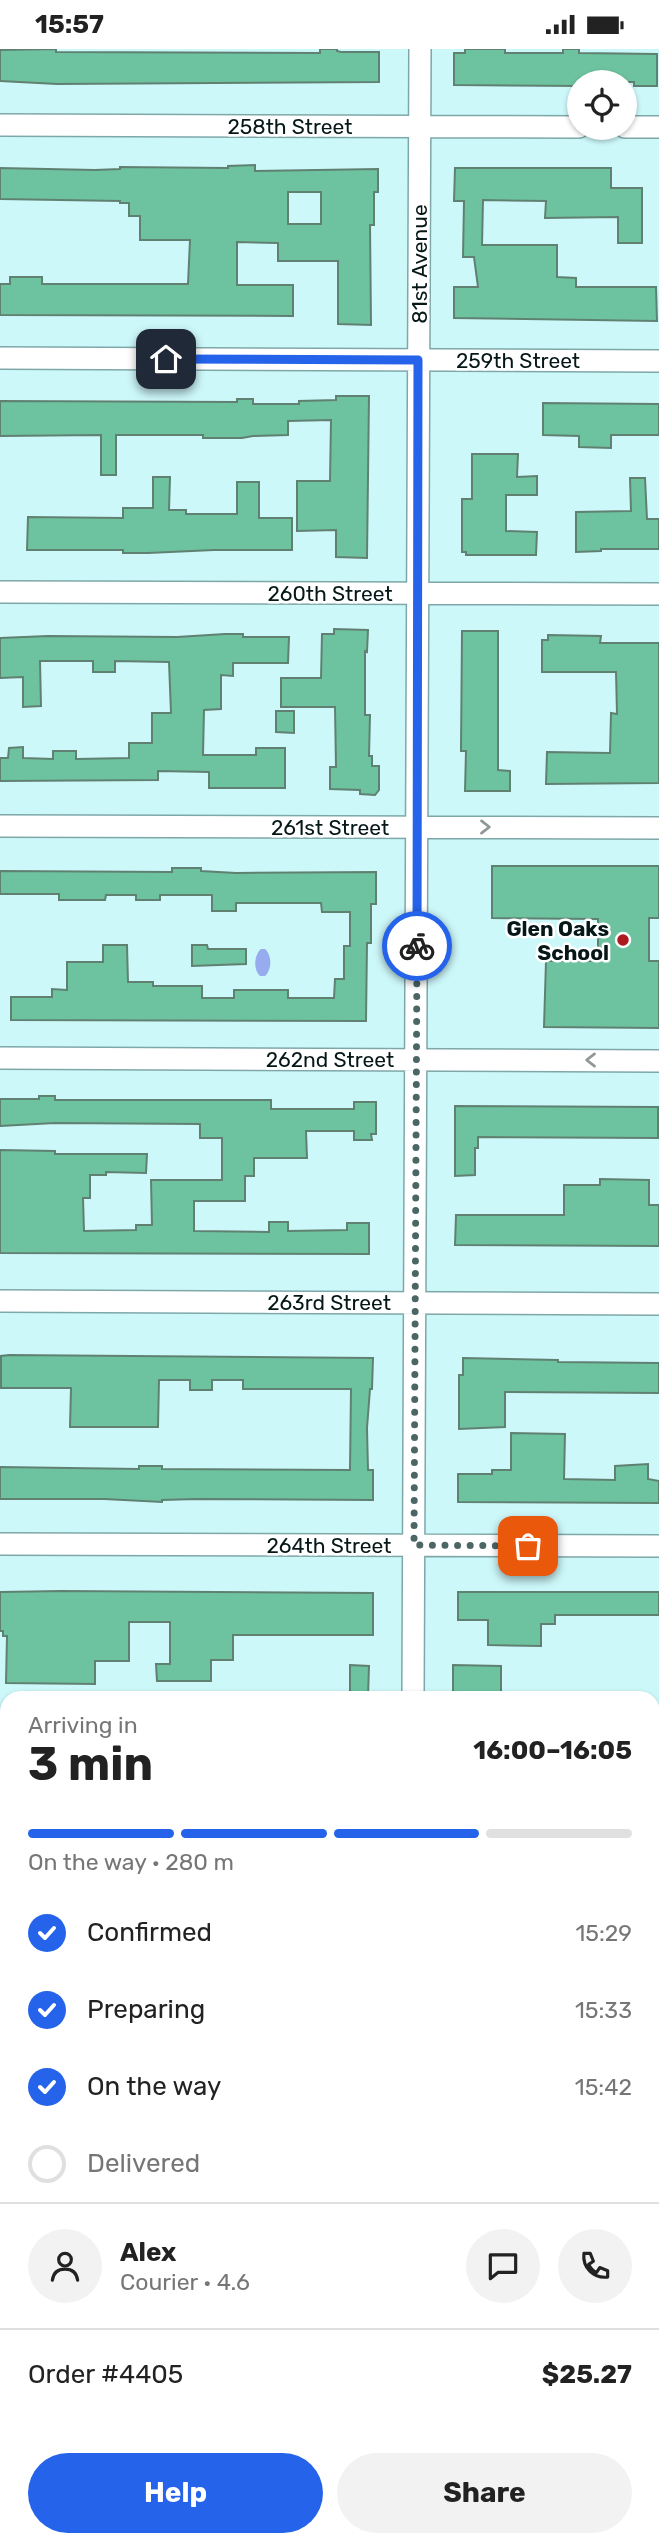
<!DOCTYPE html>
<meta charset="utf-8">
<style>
:root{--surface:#fff;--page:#f2f2f2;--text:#222;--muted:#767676;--line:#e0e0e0;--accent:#2563eb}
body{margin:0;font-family:Rubik,sans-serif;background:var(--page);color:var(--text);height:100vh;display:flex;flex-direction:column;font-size:26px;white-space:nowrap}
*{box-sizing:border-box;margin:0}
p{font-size:23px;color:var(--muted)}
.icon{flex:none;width:38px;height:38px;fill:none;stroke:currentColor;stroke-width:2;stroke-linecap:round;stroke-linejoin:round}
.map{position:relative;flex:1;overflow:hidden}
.panel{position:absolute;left:0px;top:1642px;width:660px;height:856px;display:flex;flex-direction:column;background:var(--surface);border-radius:21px 21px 0 0;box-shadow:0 2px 5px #0004}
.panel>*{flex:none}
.buttons{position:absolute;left:567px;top:21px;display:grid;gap:14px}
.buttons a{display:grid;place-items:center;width:70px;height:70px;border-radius:50%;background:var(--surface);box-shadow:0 2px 5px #0004;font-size:35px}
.pin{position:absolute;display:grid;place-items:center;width:60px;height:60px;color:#fff;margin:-30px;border-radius:14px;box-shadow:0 4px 10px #0006}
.courier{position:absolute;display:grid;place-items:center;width:70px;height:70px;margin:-35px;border:5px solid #2563eb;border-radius:50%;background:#fff;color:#222;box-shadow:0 2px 9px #0007}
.summary em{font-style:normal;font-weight:700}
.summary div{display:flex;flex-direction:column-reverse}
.summary{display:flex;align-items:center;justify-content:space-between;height:119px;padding:0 28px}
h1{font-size:46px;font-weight:700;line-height:52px}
.bar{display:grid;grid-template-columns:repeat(4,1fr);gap:10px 7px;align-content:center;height:84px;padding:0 28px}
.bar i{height:9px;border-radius:5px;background:var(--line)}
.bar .current{background:var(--accent)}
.bar p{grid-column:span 4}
.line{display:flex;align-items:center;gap:18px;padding:0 28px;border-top:2px solid var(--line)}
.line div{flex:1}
.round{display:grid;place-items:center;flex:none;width:74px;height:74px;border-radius:37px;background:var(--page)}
ol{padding:0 28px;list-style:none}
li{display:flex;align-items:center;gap:21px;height:77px}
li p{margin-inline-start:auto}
li .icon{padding:7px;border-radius:50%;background:var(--accent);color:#fff;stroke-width:4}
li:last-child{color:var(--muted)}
li i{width:38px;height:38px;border:4px solid var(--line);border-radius:50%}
.button{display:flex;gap:14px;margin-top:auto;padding:14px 28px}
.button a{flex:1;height:80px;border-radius:42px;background:var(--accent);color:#fff;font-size:28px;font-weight:700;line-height:80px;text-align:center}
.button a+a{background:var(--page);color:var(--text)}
.status{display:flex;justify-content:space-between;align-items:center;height:49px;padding:0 35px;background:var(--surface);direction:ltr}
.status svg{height:19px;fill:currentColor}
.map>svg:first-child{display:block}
.water{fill:#96acef}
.building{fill:#6dc3a0;stroke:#608172;stroke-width:2;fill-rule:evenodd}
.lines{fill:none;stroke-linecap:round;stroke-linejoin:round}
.street-casing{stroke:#7ea7a9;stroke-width:24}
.street{stroke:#fff;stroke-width:21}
.oneway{stroke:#8f9797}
.done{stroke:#4c6666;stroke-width:7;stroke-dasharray:0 12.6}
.route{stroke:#2563eb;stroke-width:9}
.poi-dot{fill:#ac191f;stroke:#fff;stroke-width:2.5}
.labels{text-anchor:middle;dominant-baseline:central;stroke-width:5;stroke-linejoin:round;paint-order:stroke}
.street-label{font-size:21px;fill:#061717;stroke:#fff}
.poi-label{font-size:21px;font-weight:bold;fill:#061717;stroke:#fff;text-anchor:end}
</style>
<div class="status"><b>15:57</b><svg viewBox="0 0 49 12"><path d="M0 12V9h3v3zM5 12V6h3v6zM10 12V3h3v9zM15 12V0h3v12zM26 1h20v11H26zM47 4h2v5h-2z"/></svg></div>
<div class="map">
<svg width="659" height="2496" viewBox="0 0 659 2496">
<rect width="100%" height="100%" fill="#cdf8fa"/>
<path class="water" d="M261,900H265C272,906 272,921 265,927H260C253,921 254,906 261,900Z"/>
<path class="building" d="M56,0V3L320,4V0H337V2L341,3H379V33L57,35L0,32V1Z
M465,0H505V4H563V0H579V4L657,5V37H634V33H579V37L454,36V4H465Z
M255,116V122L378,120V143H374V176H370L371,276L338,275V212H278V194L237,193V236H293V267L0,266V235H10V228H42V235H188L190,191H140V167H129V154H120V152L0,150V119L95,121L120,120V118L228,119V117ZM288,143H321V175H288Z
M455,119H611V139H642V194H618V168L545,169L546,152L483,151L482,196H557V228L576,229V238H656L657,272L454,269V238H478L474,208H463L464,152H454Z
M336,347H369L367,509L336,508V481L297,482V432H330L331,371L288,372V386L253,387L242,389H203V386H116V426H101V386L0,387V352L237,353V350H253V355H299V352L336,351Z
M543,354L659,355V386H611V399L579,398V387L543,386Z
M472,405H518L517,428L537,427V446H506V482L537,483L536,506H466V503H462V450H472Z
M153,428H170L169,461H186V465H237V433H259V469H292V501H214L148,504H123V501H27L28,468L123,469V459H153Z
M630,429H645L647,470H659V500H601V502L576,503V463L631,462Z
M334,580L368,581L367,603L365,602V666H370L369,707H372V717H379V741L375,746L360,745V741L330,740V718H336L335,658H281V629H321L322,585H334Z
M462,582H498V721L510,722V742H465L466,702H461Z
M225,585H243V588H289L288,614H233V627L221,626V660L204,661L203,706H256V699H285V739H209V723L158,722V731L0,732V709H8L9,699L23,698V709L53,710V702H76V710L129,709V694H152V664H171L169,613L115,612V623H93V612H40L41,657L23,658V628L0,629V589L48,587L177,588Z
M548,586L601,587L600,594H659V734L546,735L547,703L610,704L611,664L617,665L616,623H542V591H548Z
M276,662H294V684L276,683Z
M492,817H659V869H649V912H659V979L544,978L546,912H598V870L492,869Z
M172,819H201V822L236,824L376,823V855H371V894H367L366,972L11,971V948H52V940L67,941V913H103V896H127L128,933H153V937H202V949H234V941H288V949H334L335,930H344V897H350V863H322L321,854H236V862H212V846H160V851H136V846H106L105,851H59V845H0V822L172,823Z
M192,896H207L208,900H246V915L192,917Z
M39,1047H55V1051H271V1060H354V1053H376V1085H371L372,1091H354V1082H306L307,1109H254V1127H245V1152H194V1182L269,1183V1173H288V1182L347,1181V1174H369V1205L0,1204V1101L55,1102V1105H147L146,1124L106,1123V1126H90V1149H83L84,1182L136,1181V1176H152L151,1131H222V1089H200V1075L55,1074L0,1077V1050H39Z
M455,1057L658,1058V1089L478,1088V1099H475V1126L455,1127Z
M600,1130L649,1131V1156H659V1197L455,1196L456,1166H564V1136H600Z
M9,1306L373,1309L372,1340H370L367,1379L368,1421H373V1451L197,1450L162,1451V1453L104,1450H0V1418L139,1420V1417H162V1420L350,1421L351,1340H243V1331H212V1341H190V1331H159L158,1378H70L71,1339H1V1307Z
M463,1309L558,1311V1313L659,1314V1344L505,1343V1378L459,1380V1326H463Z
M511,1384L565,1385L564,1430L615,1431V1417L648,1415V1430L659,1432V1454L458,1453V1425H492V1421H511Z
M61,1542L373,1544V1586H233V1611H211V1632H157L156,1615H170V1573H129V1612H95V1635L6,1634L7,1587H3V1582H0V1543Z
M458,1543H659V1566H555V1575H541V1597L488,1596V1571H458Z
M350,1616L369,1617L368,1648H350Z
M453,1616L501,1617V1648H453Z"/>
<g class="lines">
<g class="street-casing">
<path id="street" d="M0,76L579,78
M625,78H659
M0,309L659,312
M0,543L659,545
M0,777L659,779
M0,1009L659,1012
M0,1252L659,1255
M0,1495L659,1497
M413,1648L420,0
M0,1729H7
M653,1731H659
M0,1962H7
M653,1965H659
M0,2200H7
M653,2203H659
M0,2434H7
M653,2441H659
M410,2496V2490"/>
</g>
<use href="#street" class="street"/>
</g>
<defs><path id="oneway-chevron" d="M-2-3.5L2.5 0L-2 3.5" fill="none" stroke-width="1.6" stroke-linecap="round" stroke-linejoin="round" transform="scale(1.75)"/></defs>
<g class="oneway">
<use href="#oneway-chevron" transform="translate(485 778)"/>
<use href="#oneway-chevron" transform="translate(591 1011) rotate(-180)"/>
</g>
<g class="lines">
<path class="done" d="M417,897L414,1496L528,1497"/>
<path class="route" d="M166,310L418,311L417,897"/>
</g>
<circle class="poi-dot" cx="623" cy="891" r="7"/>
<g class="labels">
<g class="street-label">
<text x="290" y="77">258th Street</text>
<text transform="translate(419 215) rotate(-90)">81st Avenue</text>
<text x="518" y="311">259th Street</text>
<text x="330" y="544">260th Street</text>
<text x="330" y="778">261st Street</text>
<text x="330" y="1010">262nd Street</text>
<text x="329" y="1253">263rd Street</text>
<text x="329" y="1496">264th Street</text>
</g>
<g class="poi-label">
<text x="609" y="879">Glen Oaks<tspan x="609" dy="24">School</tspan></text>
</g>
</g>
</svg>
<div class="buttons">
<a><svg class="icon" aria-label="locate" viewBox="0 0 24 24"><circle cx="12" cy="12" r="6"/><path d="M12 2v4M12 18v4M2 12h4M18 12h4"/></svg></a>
</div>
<div class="pin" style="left:528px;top:1497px;background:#ea580c"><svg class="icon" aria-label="bag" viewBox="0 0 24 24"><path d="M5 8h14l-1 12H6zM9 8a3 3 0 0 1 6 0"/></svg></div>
<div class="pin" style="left:166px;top:310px;background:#1f2937"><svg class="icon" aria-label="home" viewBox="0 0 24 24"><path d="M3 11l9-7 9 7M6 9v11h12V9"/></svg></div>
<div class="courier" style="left:417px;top:897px"><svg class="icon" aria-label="bike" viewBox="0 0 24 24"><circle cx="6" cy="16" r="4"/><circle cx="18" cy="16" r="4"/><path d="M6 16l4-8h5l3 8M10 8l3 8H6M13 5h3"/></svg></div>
<section class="panel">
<div class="summary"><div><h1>3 min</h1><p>Arriving in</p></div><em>16:00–16:05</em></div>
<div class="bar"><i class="current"></i><i class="current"></i><i class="current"></i><i></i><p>On the way · 280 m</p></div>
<ol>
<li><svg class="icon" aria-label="check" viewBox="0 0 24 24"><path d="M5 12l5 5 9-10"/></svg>Confirmed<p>15:29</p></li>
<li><svg class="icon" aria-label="check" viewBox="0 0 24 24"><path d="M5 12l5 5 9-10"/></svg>Preparing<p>15:33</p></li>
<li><svg class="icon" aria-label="check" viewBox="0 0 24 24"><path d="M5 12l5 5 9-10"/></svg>On the way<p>15:42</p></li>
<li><i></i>Delivered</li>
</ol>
<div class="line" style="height:126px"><a class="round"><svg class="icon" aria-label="person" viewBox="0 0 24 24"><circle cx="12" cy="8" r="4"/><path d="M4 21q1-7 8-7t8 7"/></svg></a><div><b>Alex</b><p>Courier · 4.6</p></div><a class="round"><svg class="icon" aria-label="chat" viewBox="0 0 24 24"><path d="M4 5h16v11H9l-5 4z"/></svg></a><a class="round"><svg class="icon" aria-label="phone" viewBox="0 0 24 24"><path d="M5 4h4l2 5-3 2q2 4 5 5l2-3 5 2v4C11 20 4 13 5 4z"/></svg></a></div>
<div class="line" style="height:91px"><div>Order #4405</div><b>$25.27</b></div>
<div class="button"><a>Help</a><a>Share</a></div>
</section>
</div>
